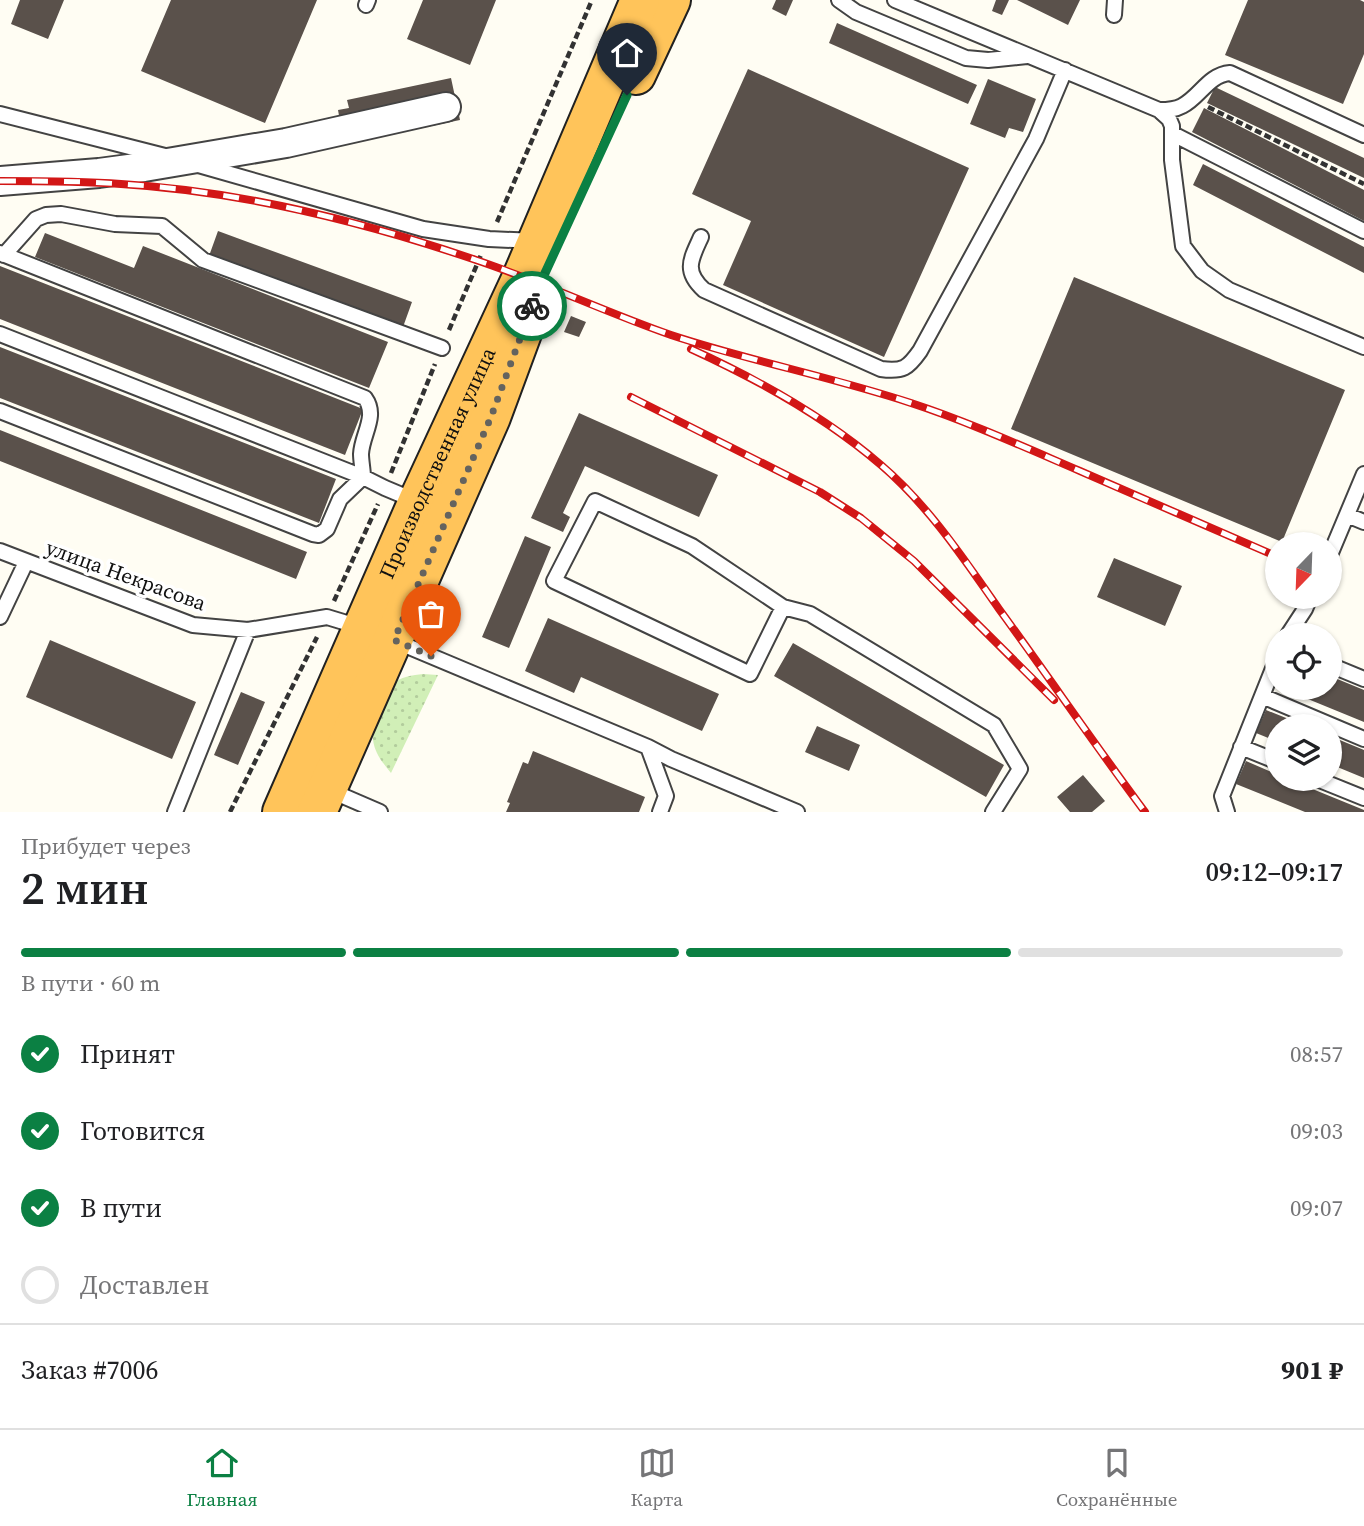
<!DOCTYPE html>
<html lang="ru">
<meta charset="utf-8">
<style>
:root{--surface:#fff;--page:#f6f6f6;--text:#202124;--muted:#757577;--line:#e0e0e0;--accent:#0b8043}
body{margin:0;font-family:"Source Serif 4",serif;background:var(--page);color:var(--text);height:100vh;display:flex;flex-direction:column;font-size:26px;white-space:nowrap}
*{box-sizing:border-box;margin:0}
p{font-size:23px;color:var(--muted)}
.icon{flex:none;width:38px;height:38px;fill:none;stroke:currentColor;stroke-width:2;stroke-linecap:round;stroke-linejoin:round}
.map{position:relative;height:812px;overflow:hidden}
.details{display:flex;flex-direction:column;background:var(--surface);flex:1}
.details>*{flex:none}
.needle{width:46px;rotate:203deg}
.fabs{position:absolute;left:1265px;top:532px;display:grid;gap:14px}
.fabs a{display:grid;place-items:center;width:77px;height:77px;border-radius:50%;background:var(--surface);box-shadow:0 2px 5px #0004;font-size:35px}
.pin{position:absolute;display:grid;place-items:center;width:60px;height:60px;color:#fff;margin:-72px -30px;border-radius:50% 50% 50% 0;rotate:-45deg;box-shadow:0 0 7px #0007}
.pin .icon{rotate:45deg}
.courier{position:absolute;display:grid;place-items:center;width:70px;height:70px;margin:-35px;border:5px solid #0b8043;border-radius:50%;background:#fff;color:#222;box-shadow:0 2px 9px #0007}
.summary em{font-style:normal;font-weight:600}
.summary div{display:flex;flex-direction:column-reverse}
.summary{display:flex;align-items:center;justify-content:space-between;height:119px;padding:0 21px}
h1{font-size:46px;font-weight:600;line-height:52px}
.bar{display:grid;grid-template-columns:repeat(4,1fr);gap:10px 7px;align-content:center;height:84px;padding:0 21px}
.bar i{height:9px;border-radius:5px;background:var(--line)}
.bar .current{background:var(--accent)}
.bar p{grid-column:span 4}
.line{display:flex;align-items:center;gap:18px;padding:0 21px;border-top:2px solid var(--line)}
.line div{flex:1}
ol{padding:0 21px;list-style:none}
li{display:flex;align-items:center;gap:21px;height:77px}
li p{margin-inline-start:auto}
li .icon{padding:7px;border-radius:50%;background:var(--accent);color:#fff;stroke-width:4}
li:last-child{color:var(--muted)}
li i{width:38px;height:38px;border:4px solid var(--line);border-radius:50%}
.menu{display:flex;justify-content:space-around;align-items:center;height:98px;border-top:2px solid var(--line);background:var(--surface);font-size:19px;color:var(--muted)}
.menu a{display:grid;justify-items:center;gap:4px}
.menu .current{color:var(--accent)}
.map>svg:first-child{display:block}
.grass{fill:url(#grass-dots)}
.building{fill:#5a514b}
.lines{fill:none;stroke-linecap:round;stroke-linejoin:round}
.service-casing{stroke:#434343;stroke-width:18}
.minor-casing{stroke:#434343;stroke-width:32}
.trunk-casing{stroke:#212121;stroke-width:42}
.path{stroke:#323232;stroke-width:4.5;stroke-dasharray:7 3.5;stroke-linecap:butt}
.service{stroke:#fff;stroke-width:14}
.minor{stroke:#fff;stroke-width:28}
.trunk{stroke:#ffc45a;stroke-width:38}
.rail-casing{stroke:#d21616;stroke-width:8}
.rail{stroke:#fff;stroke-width:5;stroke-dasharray:16;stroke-linecap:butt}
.done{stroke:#64635f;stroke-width:7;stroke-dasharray:0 12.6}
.route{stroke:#0b8043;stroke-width:9}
.labels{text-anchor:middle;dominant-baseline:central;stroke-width:7;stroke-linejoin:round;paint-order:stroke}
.street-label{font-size:21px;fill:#101010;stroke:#fff}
</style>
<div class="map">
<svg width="1364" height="812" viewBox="0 0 1364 812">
<defs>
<pattern id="grass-dots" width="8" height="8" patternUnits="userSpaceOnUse" patternTransform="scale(1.75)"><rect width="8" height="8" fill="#d1efb7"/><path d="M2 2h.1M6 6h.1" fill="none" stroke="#b2cc9c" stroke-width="1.8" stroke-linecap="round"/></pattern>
</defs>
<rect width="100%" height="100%" fill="#fffdf3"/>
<path class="grass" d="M423,674L438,675L391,773C383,763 375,754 373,740C372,733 387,690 392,684C400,677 413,675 423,674Z"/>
<path class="building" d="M20,0H64L48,39L11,24Z
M171,0H317L265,123L141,71Z
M423,0H496L470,65L407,39Z
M776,0H793L786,16L772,9Z
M996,0H1009L1002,15L992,11Z
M1017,0H1080L1068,25Z
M1248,0H1360L1364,2V54L1343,104L1225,55Z
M837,23L977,85L968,104L829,43Z
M748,69L969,168L884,357L723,285L751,221L692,194Z
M451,78L460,120L355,142L351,119L340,121L338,110L349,108L347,100Z
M988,79L1036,99L1023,132L1009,128L1005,138L970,124Z
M1215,87L1364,158V178L1207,103Z
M1204,108L1364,190V221L1192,132Z
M1203,164L1364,247V273L1193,185Z
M218,231L412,302L403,327L209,256Z
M45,233L134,268L143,246L388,342L369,388L35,257Z
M0,266L363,409L345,455L0,319Z
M1074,277L1345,390L1282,542L1011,429Z
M571,316L586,322L579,337L564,332Z
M0,347L336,479L319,523L0,398Z
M579,413L718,475L699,517L585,466L563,513L570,517L563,532L531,518Z
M0,430L307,552L296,579L0,461Z
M525,536L551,547L509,648L482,637Z
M1114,558L1182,586L1165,626L1097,597Z
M548,618L719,694L702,731L581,677L574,693L525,671Z
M50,640L196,702L172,759L26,697Z
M793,643L1004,765L986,797L774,676Z
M1330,676L1364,690V722L1281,688H1330Z
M241,692L265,702L238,765L214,755Z
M1266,710L1306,726H1278V742L1256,733Z
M817,726L860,745L849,771L805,752Z
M1330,736L1364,750V778L1330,764Z
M533,751L645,797L639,812H506L510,803L507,802L523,762L528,764Z
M1246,761L1278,775V779H1288L1364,810V812H1305L1236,784Z
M1083,775L1105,801L1092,812H1070L1057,797Z"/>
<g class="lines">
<g class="service-casing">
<path id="service" d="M839,0L856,12L966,58L988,60L1027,56
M895,0L1159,110L1169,119L1172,126V160L1183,246L1202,271L1229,290L1364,347
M366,5L368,0
M1114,15L1115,0
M1159,110C1167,110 1175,110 1182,106C1200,97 1208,75 1230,73L1364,135
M0,114L165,156
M1173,134L1364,231
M195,164L423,229L489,239L536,241
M701,237C691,259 683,271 704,290L881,369C903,372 908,368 920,351L1036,139L1065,70
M0,253L365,398C378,416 362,434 361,454C361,461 363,470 363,477L340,499L327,529L319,535L313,534L0,411
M4,255L36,219L46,215L61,214L115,224L162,226L203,260L442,348
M0,334L363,477L385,488L416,501
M1347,515L1364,522
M0,551L193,625L248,630L327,617L360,627
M1330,555L1364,474
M783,607L750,674L554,581L595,501L692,546L783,607L810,614L994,725L1020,769L993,812
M0,617L26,562
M1288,635L1305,609L1310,597
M395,641L648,747L671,759L797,812
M1330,665L1364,679
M1262,696L1364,739
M648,747L666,796L660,812
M1241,747L1278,762
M1317,779L1364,798
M329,790L380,812
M175,812L248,630
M1227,812L1222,796L1278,656"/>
</g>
<g class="minor-casing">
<path id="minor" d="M0,181L99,173L144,167L286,143L446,107"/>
</g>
<g class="trunk-casing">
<g id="trunk">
<path d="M636,75L671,0"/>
<path id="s1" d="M282,812L418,501L522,277L640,0"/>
<path d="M317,812L491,417L525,325"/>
</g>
</g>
<path class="path" d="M1208,107L1364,184
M497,222L592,0
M449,330L481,255
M391,473L435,364
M334,601L378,504
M230,812L317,637"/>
<use href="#service" class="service"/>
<use href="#minor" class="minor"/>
<use href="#trunk" class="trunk"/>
<g class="rail-casing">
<path id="rail" d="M0,181C40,181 81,181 121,184C240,191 364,222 476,260C542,282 605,312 671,335C750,361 832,377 911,403C969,422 1024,447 1080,471C1146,500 1212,528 1278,557
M691,349C759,380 824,416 881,465C928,505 964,559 999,609C1048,676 1095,745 1145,812
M631,397L820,492L861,518L914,561L1054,700"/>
</g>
<use href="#rail" class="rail"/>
</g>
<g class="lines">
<path class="done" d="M431,656L394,640L491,417L532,306"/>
<path class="route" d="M532,306L540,284L627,95"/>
</g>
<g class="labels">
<g class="street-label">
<text stroke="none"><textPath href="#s1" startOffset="382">Производственная улица</textPath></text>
<text transform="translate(126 575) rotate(20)">улица Некрасова</text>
</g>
</g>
</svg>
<div class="fabs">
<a><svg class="needle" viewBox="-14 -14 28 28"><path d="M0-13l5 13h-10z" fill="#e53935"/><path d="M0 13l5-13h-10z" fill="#757577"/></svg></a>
<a><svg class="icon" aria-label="locate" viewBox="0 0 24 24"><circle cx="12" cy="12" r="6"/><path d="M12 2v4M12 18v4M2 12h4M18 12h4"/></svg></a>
<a><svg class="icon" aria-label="layers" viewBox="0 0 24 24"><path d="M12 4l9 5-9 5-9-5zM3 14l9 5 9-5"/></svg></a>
</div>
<div class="pin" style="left:431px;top:656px;background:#ea580c"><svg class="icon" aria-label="bag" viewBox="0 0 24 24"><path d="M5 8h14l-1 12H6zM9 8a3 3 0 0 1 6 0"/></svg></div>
<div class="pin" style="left:627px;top:95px;background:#1f2937"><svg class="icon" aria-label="home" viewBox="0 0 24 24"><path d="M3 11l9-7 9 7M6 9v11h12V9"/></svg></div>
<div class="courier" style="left:532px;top:306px"><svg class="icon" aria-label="bike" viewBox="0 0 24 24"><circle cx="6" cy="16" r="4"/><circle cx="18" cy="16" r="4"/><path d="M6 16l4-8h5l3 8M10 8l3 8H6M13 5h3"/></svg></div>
</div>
<section class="details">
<div class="summary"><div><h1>2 мин</h1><p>Прибудет через</p></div><em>09:12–09:17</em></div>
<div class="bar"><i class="current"></i><i class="current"></i><i class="current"></i><i></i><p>В пути · 60 m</p></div>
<ol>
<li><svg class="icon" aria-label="check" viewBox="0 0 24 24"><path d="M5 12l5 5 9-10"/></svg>Принят<p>08:57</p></li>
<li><svg class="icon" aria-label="check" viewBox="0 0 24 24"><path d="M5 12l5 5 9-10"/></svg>Готовится<p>09:03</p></li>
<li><svg class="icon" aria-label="check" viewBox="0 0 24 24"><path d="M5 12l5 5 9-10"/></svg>В пути<p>09:07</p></li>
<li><i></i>Доставлен</li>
</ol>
<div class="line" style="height:91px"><div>Заказ #7006</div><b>901 ₽</b></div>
</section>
<nav class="menu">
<a class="current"><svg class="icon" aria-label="home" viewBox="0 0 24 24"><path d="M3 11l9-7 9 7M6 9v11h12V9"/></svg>Главная</a>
<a><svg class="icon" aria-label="map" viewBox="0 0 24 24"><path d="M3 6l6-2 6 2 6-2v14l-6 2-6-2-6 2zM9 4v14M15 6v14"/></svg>Карта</a>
<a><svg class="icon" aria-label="saved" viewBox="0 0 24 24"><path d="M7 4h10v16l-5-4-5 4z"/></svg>Сохранённые</a>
</nav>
